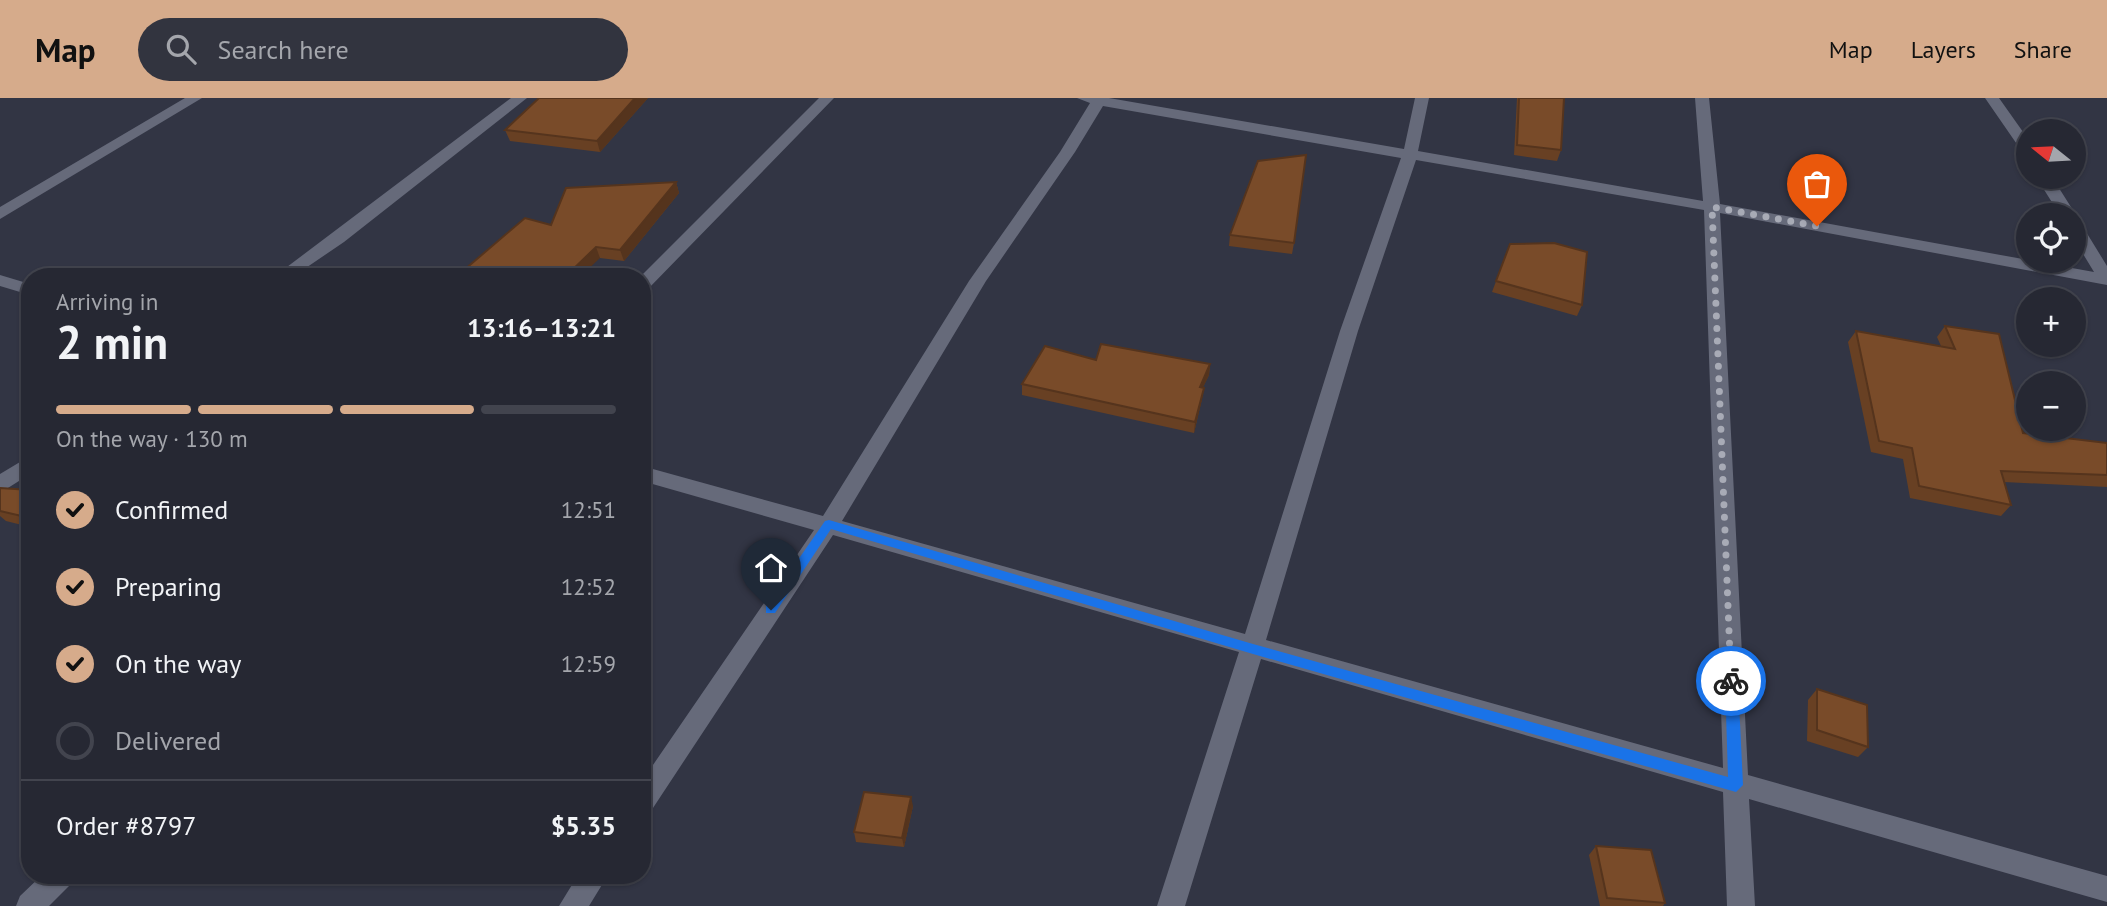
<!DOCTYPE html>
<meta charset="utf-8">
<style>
:root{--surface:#262833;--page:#32343f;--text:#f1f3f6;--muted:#a4a6ac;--line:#42444e;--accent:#d6ab8b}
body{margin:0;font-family:"PT Sans",sans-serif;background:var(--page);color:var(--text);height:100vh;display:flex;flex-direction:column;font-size:26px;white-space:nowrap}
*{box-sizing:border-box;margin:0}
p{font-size:23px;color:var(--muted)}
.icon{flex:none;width:38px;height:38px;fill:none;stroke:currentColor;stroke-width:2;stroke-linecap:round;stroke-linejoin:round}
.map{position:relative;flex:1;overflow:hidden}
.details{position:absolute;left:21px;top:170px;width:630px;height:616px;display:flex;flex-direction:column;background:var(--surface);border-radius:28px;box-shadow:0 2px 5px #0004,0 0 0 2px var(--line)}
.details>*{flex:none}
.needle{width:46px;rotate:288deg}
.buttons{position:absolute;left:2016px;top:21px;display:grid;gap:14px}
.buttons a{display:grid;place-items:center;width:70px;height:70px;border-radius:50%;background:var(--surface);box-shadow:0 2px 5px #0004,0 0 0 2px var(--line);font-size:35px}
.pin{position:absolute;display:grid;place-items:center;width:60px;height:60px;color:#fff;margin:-72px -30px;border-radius:50% 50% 50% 0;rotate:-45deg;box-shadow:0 0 7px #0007}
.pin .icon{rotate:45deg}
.courier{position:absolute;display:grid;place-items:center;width:70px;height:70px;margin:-35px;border:5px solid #1a73e8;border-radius:50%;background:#fff;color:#222;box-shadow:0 2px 9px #0007}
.head em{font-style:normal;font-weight:800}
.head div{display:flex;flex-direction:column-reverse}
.head{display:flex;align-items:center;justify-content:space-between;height:119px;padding:0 35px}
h1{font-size:46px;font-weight:800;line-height:52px}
.bar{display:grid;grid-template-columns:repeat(4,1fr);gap:10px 7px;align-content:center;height:84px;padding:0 35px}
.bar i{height:9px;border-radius:5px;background:var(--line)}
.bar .selected{background:var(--accent)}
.bar p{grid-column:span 4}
.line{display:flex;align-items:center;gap:18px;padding:0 35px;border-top:2px solid var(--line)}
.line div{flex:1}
ol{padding:0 35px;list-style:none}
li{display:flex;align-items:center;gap:21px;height:77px}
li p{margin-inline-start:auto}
li .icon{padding:7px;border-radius:50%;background:var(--accent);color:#111;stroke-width:4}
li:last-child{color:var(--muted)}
li i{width:38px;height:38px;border:4px solid var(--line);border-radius:50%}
header{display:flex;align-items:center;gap:42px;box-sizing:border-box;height:98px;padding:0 35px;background:var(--accent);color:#111}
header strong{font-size:33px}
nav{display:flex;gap:38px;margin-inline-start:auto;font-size:24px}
.search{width:490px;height:63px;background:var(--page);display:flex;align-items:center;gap:18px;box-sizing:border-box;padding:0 24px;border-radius:38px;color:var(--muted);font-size:26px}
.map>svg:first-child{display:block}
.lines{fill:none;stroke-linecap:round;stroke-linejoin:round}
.street{fill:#666a7a;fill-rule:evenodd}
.wall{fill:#684023}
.shaded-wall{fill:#55341d}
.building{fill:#794b29;stroke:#55341d;stroke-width:2}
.route{fill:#1a73e8}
.done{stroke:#a8abb6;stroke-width:7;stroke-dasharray:0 12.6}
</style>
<header>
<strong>Map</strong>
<div class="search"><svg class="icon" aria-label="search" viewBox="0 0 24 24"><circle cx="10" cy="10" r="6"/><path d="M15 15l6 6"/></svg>Search here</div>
<nav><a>Map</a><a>Layers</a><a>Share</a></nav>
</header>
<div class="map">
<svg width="2107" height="808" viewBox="0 0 2107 808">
<rect width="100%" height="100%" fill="#323544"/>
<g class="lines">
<path class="street" d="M185,0H202L0,121V109Z
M511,0H527L344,144L294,178H275Z
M819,0H834L648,191L642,192L641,178Z
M1077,0H1109L1404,51L1415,0H1429L1418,53L1703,103L1695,0H1709L1720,106L2094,174L2074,141V122L2080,124L2107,168V187L1720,115L1748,677L2107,778V804L1749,701L1755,808H1727L1723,694L1261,561L1185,808H1157L1239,554L833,437L651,713L642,717V683L814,432L642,383V368L823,418L969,183L1060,54L1090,5ZM1103,8L1401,60L1340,233L1245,536L842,423L986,183L1075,54ZM1416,62L1704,112L1723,670L1266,542L1358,233Z
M1985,0H1999L2028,41V57L2023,55Z
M2036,79H2052L2076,117L2074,120V117H2060Z
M0,177L30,186V197L0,188Z
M30,358V376L0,395V376Z
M42,777H75L71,786L49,808H16L20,798Z
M578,777H608L589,808H559Z"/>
</g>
<path class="wall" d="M648,0L600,54L510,43L505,32Z
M1517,0H1564L1561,52L1557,63L1514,57Z
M676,84L679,95L624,163L600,160L551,127Z
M1230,137L1294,145L1292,156L1229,148Z
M1510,146L1582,207L1577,218L1492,194Z
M1945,228L2023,335L2107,345V389L2004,384L2011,407L2001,418L1910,400L1903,361L1871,354L1848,244L1856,233L1941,248L1937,239Z
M1210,266L1209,277L1203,289L1202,301L1194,335L1022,297V286Z
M0,390L30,392V429L6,423L0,418Z
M1817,591L1868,649L1858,659L1807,643L1808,602Z
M913,708L904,749L856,744L854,734Z
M1596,748L1665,805L1663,808H1600L1589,757Z"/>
<path class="shaded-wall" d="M635,0H648L600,54L597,43Z
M676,84L679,95L624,163L620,152Z
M596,149L600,160L581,178H566Z
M1210,266L1209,277L1198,300L1200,289Z
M1204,290L1202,301L1194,335L1195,324Z
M911,699L913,708L904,749L902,740Z"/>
<path class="building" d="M539,0H635L597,43L505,32Z
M1519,0H1564L1561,52L1517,47Z
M1306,57L1294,145L1230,137L1258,63Z
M676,84L620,152L596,149L566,178H457L525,120L551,127L566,90Z
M1554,145L1587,154L1582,207L1496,183L1510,146Z
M1945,228L1999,236L2023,335L2107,345V377L2001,373L2011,407L1919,388L1912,350L1879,343L1856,233L1955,251Z
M1101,246L1210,266L1200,289L1204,290L1195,324L1022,286L1045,248L1096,262Z
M0,390L30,392V420L0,413Z
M1817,591L1867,607L1868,649L1817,632Z
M864,694L911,699L902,740L854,734Z
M1596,748L1651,752L1665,805L1607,800Z"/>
<path class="route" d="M829,422L1253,546L1728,679L1725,583L1731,578L1738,583L1743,687L1736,694L1253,556L831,431L775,515H766V508L825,423Z"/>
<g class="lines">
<path class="done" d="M1731,583L1712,109L1817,128"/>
</g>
</svg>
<div class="buttons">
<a><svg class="needle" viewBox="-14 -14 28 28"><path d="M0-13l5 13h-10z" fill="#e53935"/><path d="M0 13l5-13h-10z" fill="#a4a6ac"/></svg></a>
<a><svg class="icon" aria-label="locate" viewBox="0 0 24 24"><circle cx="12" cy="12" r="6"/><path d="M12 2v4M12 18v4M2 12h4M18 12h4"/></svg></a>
<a>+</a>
<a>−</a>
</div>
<div class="pin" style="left:1817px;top:128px;background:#ea580c"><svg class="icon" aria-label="bag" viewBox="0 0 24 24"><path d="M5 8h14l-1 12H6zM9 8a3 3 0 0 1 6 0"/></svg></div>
<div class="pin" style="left:771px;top:512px;background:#1f2937"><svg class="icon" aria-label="home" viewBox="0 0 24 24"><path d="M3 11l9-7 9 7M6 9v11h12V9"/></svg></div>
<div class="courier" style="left:1731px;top:583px"><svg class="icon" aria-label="bike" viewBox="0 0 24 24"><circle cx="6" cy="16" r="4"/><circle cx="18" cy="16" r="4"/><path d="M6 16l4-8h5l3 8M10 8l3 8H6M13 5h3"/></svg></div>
<section class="details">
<div class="head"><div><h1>2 min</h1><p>Arriving in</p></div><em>13:16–13:21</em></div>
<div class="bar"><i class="selected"></i><i class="selected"></i><i class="selected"></i><i></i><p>On the way · 130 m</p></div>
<ol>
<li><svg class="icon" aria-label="check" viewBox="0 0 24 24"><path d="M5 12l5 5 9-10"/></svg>Confirmed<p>12:51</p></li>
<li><svg class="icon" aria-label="check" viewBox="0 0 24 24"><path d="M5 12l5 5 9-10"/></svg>Preparing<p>12:52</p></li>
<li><svg class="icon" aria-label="check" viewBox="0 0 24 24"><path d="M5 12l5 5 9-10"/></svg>On the way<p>12:59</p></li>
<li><i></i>Delivered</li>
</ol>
<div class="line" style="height:91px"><div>Order #8797</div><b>$5.35</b></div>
</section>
</div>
